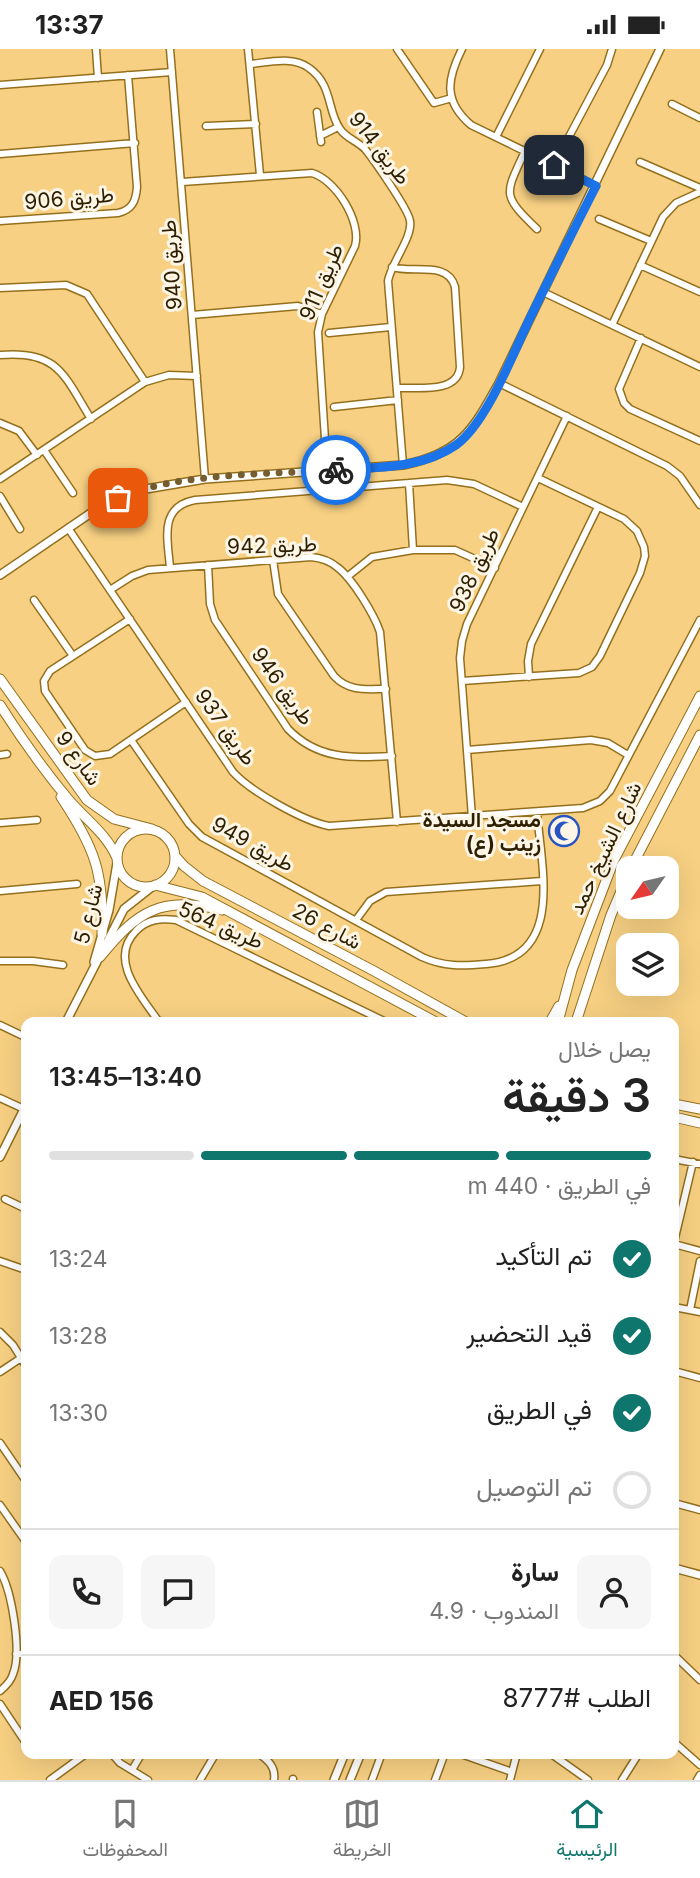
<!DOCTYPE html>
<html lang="ar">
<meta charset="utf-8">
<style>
:root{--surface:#fff;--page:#f6f6f6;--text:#222;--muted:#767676;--line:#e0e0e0;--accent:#0f766e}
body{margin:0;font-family:Inter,Vazirmatn,sans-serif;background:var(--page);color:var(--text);direction:rtl;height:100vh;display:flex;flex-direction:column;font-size:26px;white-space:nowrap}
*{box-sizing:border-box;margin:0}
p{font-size:23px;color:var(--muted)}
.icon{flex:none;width:38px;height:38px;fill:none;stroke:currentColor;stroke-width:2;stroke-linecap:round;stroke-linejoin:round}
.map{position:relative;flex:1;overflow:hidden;direction:ltr}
.panel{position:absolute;left:21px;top:968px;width:658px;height:742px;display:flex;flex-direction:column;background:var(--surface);border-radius:14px;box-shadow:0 7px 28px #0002;direction:rtl}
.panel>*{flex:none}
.needle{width:46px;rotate:236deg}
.controls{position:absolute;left:616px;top:807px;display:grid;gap:14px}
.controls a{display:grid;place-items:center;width:63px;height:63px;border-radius:14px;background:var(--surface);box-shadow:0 7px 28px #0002;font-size:35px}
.pin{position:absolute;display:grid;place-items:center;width:60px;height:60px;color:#fff;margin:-30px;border-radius:14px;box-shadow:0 4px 10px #0006}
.courier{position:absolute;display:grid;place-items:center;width:70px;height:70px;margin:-35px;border:5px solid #1a73e8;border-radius:50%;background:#fff;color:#222;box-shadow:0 2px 9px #0007}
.headline em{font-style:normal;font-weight:600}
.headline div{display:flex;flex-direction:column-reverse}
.headline{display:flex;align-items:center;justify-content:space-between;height:119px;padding:0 28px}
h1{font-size:46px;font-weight:600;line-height:52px}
.bar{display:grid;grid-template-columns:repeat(4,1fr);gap:10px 7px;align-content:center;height:84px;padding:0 28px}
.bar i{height:9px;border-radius:5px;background:var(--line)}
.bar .selected{background:var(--accent)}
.bar p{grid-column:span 4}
.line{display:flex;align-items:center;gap:18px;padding:0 28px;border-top:2px solid var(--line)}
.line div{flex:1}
.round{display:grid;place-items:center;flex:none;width:74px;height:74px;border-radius:14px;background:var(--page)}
ol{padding:0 28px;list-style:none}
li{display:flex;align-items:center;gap:21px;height:77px}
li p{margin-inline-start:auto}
li .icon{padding:7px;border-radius:50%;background:var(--accent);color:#fff;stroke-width:4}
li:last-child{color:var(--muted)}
li i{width:38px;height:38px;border:4px solid var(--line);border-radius:50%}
.status{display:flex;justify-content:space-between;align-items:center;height:49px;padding:0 35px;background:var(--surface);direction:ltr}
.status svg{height:19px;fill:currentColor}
.dock{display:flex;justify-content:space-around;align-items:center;height:98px;border-top:2px solid var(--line);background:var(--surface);font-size:19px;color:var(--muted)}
.dock a{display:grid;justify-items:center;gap:4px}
.dock .selected{color:var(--accent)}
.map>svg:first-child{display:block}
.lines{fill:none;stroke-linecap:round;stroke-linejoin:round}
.minor-casing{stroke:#94701d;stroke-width:9}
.tertiary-casing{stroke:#94701d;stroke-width:10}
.secondary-casing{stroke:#94701d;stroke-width:11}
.minor{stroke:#fff;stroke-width:6}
.tertiary{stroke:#fff;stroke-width:7}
.secondary{stroke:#fff;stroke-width:9}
.done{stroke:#745d2e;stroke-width:7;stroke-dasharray:0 12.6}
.route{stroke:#1a73e8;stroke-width:9}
.labels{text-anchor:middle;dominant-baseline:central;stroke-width:6;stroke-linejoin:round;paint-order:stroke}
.street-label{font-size:21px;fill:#2e1f00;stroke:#fdf6e7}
.poi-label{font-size:21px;font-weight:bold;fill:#2e1f00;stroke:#fdf6e7;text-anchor:end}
</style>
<div class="status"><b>13:37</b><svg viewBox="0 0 49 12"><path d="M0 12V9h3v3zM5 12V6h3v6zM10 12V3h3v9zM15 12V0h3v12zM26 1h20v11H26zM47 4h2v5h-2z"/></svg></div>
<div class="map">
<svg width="700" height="1731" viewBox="0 0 700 1731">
<rect width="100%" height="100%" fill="#f7d083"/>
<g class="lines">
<g class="minor-casing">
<path id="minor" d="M96,0L98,29
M170,0L205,430
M248,0L260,126
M397,0L434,54L452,49
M462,0C447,30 443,52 471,76L596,137
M251,15C269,13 293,7 309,19C333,36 327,62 340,80C346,89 357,92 365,100C373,110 409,161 410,172C413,188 391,214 388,232L403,416
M0,36L172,23
M672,55L700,69
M317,63L321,93
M206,77L256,75
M320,87L338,78
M496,88L540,0
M525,102C505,146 501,145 537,180
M0,105L135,94
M640,113L700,139
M554,116L607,16L612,0
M182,133L312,124C336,131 362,173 355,197L322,265L318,283L327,421
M599,170L651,192
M0,172L118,164C132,161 136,152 137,138L128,26
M640,216L700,243
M392,218C412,225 448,211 455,238L460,318C458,345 417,338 397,339
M0,239L66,236L87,245L145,333
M543,243L700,318
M192,266L298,257L322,265
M612,276L663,168L676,154L700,143
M329,284L391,278
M641,289L619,340L624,354L630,360L700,392
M0,306C58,301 64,326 91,370
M499,334L667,417L680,427L700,456
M334,358L398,351
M0,374L19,382L37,406
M44,401L73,444
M0,430L145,333L169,326L197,327
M409,434L413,501
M0,447L20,480
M68,479L233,723C250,742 303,772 329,777L583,759L600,752L610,742L700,571
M273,511L278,545L334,627C349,643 366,640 386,640
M208,516L210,555L215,571L288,680C318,711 352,709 392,707
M170,519C168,491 158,458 195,451L447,431L474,435L523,458
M347,528L372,508L413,501H455L495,519
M110,541L132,527L148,521L311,508C321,509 330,512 337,518C352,529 374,565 380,583L397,773
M34,551L73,607
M130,570L50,622L44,632L45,642L85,701L95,707L110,705L186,653
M529,628L528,612L531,595L598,458
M462,632L579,624L592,618L600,607L640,524L645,507L644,498L637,482L624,470L538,429
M131,691L189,775L202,788L422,908C444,918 463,917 486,915C565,909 541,817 537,763
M467,701L591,691L608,694L628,706
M0,706L7,705
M472,768L460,609L462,592L467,575L567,367
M0,774L37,771
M0,842L77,835
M356,871L370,852L386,843L542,832
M0,912H33L63,916
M159,973C142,948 107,911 136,882C147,870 161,869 176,871L386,973
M0,976L23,987
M0,1049L24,1060
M674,1110L700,1115
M5,1150L26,1160
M674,1193L693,1113
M674,1195L700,1202
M0,1212L26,1221
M674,1258L700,1263
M690,1261L700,1212
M0,1283L13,1296L26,1317
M674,1322L700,1329
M0,1323L21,1309
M0,1394L26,1432
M674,1454L700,1461
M0,1456L26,1493
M0,1522C12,1542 22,1603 13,1625C11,1632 6,1637 0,1642
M16,1605H26
M674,1606L700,1631
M0,1655L26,1694
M674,1693L700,1716
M111,1704L120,1714L148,1731
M258,1704C268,1711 276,1718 274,1731
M458,1704L512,1723
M550,1704L588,1731
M132,1721L142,1704
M50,1731L87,1704
M200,1731L216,1704
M293,1731V1730
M372,1731L382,1704
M435,1731L445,1704
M510,1731L517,1704
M622,1731L639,1704
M697,1731L700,1726"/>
</g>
<g class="tertiary-casing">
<path id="tertiary" d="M0,526L101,457L134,442L205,430L403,416C460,405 473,381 499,334L660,0
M94,913L109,861L117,814
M66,973L124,860L153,837
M0,1108L26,1056
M674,1519L700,1526
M334,1731L345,1704
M350,1731L361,1704"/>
</g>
<g class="secondary-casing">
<path id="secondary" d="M0,630L87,751L114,770L152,780
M0,656C21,689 43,720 68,750C85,770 106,784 117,809
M61,748C95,799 104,824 102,885
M117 809a29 29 0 1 1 58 0a29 29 0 1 1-58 0Z
M175,807L184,817L203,832L374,922L466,973
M631,819L700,686
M155,836L202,848L436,973
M100,908C138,861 161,847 222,861
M550,973L559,957
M558,973L572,921L614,811L700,647
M576,973L611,866L628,826
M674,1055L700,1060
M674,1068L700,1074"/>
</g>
<use href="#minor" class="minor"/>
<use href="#tertiary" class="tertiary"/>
<use href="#secondary" class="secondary"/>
</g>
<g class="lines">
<path class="done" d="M118,449C175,424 272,425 336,421"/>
<path class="route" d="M336,421C377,418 421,420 456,396C487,374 514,302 531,267C552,224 574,180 596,137L554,116"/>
</g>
<defs>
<g id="mosque-ring" transform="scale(1.575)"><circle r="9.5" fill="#fdf6e7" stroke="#2756c4" stroke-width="1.5"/><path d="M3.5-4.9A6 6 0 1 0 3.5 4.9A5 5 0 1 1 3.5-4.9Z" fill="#2756c4"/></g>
</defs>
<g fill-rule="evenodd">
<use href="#mosque-ring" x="564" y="782"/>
</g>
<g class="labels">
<g class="street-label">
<text transform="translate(380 99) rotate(52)">طريق 914</text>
<text transform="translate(69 149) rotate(-5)">طريق 906</text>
<text transform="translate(171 216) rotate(-94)">طريق 940</text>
<text transform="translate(321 233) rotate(-67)">طريق 911</text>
<text transform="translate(272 496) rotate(-2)">طريق 942</text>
<text transform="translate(474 521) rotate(-65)">طريق 938</text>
<text transform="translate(283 637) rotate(54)">طريق 946</text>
<text transform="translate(226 678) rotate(54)">طريق 937</text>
<text transform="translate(79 709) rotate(54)">شارع 9</text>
<text transform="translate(253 795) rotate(29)">طريق 949</text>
<text transform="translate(605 799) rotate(-65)">شارع الشيخ حمد</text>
<text transform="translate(88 865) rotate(-76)">شارع 5</text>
<text transform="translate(221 876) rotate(23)">طريق 564</text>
<text transform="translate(327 877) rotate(28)">شارع 26</text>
</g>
<g class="poi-label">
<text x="541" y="770">مسجد السيدة<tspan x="541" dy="24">زينب (ع)</tspan></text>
</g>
</g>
</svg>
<div class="controls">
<a><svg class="needle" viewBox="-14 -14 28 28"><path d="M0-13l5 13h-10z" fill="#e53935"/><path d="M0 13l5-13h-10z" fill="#767676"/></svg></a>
<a><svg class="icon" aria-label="layers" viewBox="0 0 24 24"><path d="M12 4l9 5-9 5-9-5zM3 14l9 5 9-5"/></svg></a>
</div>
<div class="pin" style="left:118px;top:449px;background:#ea580c"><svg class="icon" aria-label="bag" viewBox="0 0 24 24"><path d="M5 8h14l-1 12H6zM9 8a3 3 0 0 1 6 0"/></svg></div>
<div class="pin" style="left:554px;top:116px;background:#1f2937"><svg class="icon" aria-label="home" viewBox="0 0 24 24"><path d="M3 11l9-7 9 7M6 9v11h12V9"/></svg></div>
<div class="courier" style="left:336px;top:421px"><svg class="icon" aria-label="bike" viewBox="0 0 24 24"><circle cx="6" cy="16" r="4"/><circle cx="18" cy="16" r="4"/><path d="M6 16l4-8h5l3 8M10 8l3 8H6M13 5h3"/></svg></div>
<section class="panel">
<div class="headline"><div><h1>3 دقيقة</h1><p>يصل خلال</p></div><em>13:40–13:45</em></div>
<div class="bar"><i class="selected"></i><i class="selected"></i><i class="selected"></i><i></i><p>في الطريق · 440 m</p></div>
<ol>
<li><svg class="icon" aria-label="check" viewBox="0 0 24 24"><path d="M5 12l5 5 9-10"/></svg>تم التأكيد<p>13:24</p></li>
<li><svg class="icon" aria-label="check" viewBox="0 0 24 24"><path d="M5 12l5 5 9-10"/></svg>قيد التحضير<p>13:28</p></li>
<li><svg class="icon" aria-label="check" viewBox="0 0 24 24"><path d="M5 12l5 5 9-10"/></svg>في الطريق<p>13:30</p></li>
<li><i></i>تم التوصيل</li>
</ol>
<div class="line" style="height:126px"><a class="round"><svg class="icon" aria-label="person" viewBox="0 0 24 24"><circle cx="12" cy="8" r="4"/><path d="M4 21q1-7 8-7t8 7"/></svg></a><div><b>سارة</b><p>المندوب · 4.9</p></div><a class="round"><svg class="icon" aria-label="chat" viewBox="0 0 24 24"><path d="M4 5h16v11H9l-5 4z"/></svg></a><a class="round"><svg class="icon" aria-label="phone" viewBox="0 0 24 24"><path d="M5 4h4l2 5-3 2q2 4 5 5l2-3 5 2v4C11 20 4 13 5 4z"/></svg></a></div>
<div class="line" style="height:91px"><div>الطلب #8777</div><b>AED 156</b></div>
</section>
</div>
<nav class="dock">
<a class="selected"><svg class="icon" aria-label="home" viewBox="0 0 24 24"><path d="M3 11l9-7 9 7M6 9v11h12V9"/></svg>الرئيسية</a>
<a><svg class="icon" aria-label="map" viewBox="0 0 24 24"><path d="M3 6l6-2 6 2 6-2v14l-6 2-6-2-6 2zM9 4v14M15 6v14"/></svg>الخريطة</a>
<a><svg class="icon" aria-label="saved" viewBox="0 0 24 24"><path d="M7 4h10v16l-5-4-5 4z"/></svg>المحفوظات</a>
</nav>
